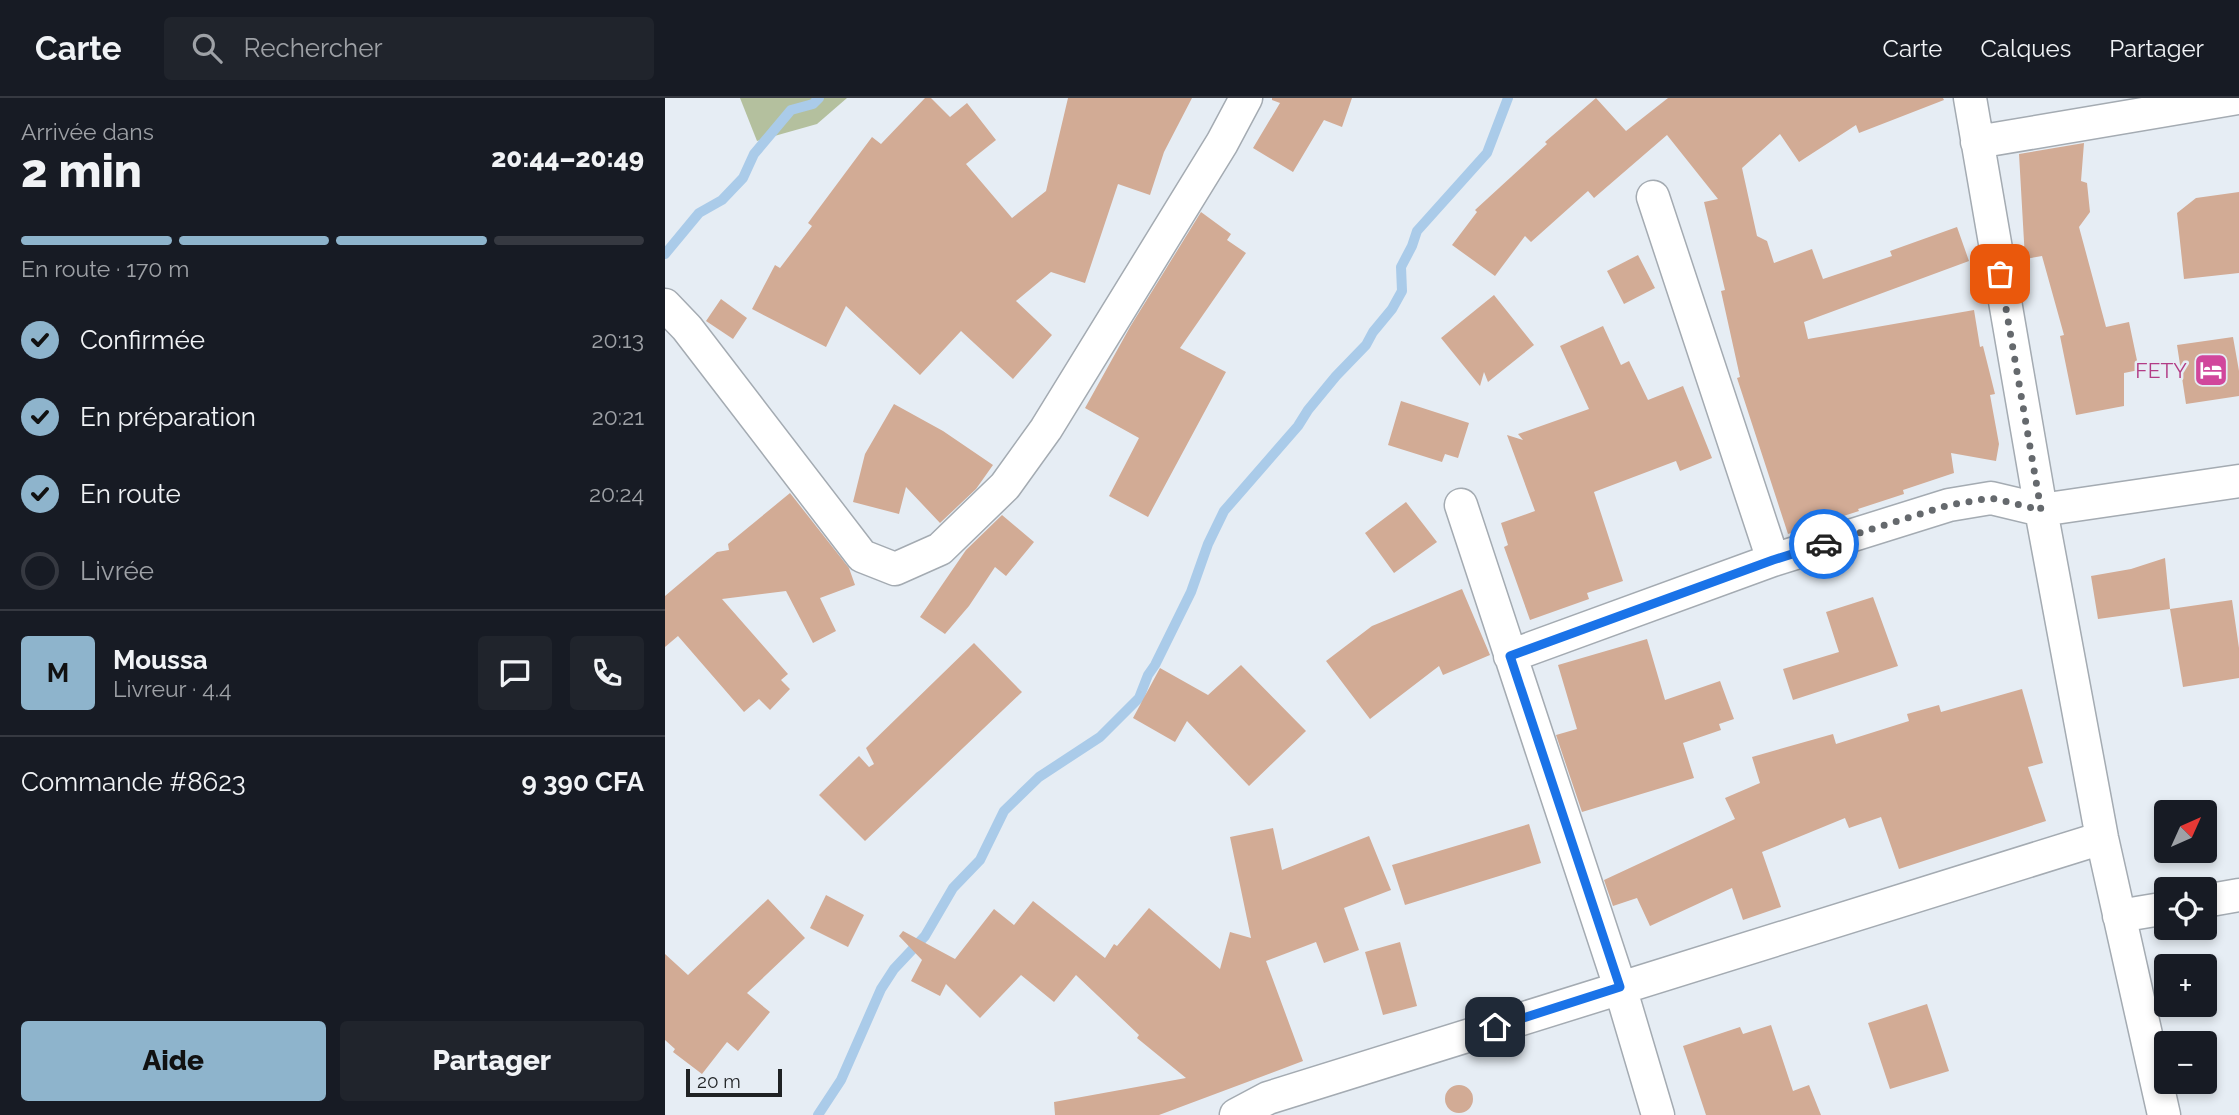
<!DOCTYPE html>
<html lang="fr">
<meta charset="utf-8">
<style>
:root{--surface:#171b24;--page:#20242c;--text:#f1f3f6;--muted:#9ea1a6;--line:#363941;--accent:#8eb4cc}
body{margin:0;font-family:Raleway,sans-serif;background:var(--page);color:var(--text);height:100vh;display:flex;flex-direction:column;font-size:26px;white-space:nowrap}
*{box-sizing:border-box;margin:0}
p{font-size:23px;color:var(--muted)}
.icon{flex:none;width:38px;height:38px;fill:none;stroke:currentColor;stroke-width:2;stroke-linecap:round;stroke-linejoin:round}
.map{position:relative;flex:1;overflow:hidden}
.side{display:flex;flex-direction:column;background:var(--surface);width:665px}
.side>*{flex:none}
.needle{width:46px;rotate:45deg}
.controls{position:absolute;left:1489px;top:702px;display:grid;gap:14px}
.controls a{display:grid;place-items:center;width:63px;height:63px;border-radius:7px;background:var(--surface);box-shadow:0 4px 10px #0003;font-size:35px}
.scale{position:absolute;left:21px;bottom:18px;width:96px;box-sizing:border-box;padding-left:7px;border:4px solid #1f2224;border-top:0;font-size:19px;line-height:24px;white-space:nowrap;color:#1f2224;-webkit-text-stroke:5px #e6edf4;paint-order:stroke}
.pin{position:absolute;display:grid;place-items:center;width:60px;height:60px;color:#fff;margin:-30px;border-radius:14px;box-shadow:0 4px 10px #0006}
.courier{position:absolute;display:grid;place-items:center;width:70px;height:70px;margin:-35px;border:5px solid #1a73e8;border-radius:50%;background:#fff;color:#222;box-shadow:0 2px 9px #0007}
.head em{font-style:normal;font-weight:800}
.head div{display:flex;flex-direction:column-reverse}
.head{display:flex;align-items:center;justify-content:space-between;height:119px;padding:0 21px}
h1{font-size:46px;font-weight:800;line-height:52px}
.bar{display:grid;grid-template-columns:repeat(4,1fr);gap:10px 7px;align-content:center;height:84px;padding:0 21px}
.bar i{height:9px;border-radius:5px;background:var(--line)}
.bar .active{background:var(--accent)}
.bar p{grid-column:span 4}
.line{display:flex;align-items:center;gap:18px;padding:0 21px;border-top:2px solid var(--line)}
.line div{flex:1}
.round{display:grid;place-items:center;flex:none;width:74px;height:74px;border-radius:7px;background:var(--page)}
ol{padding:0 21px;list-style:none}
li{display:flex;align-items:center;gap:21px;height:77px}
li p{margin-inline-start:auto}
li .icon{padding:7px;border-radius:50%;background:var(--accent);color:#111;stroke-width:4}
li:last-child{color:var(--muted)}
li i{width:38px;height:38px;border:4px solid var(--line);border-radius:50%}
.action{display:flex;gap:14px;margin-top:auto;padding:14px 21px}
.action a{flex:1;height:80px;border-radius:7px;background:var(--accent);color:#111;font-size:28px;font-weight:800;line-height:80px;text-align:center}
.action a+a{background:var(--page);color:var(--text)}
header{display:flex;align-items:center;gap:42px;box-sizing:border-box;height:98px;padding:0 35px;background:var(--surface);border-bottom:2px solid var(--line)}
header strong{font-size:33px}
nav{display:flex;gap:38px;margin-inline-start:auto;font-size:24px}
.search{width:490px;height:63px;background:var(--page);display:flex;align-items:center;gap:18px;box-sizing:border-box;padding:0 24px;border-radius:7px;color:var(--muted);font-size:26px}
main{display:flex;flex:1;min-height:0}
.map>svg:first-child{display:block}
.green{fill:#b4c09e}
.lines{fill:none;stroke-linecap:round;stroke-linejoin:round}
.stream{stroke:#aacbe9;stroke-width:10}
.building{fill:#d2ab95}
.minor-casing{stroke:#a4abb2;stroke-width:35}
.minor{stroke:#fff;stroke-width:32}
.done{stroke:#65696d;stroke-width:7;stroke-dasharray:0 12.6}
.route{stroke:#1a73e8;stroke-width:9}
.labels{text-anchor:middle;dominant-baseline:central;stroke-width:5;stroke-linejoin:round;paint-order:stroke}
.hotel-label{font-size:21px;fill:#b23c85;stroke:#e6edf4;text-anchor:end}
</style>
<header>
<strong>Carte</strong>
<div class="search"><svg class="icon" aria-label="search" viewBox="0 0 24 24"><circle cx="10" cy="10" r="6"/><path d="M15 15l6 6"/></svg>Rechercher</div>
<nav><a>Carte</a><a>Calques</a><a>Partager</a></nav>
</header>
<main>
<section class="side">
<div class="head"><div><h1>2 min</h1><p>Arrivée dans</p></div><em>20:44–20:49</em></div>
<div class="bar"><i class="active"></i><i class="active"></i><i class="active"></i><i></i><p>En route · 170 m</p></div>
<ol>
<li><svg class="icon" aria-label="check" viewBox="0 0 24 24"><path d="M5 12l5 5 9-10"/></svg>Confirmée<p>20:13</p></li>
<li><svg class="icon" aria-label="check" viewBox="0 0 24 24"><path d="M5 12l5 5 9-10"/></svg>En préparation<p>20:21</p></li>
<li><svg class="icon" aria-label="check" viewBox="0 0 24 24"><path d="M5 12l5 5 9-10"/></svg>En route<p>20:24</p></li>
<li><i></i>Livrée</li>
</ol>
<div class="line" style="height:126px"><b class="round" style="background:var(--accent);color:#111">M</b><div><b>Moussa</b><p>Livreur · 4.4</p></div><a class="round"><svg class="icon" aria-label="chat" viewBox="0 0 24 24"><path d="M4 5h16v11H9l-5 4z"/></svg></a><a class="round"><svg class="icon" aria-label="phone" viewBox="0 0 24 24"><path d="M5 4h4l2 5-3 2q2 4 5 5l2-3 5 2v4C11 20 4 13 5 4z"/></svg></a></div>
<div class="line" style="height:91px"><div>Commande #8623</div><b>9 390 CFA</b></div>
<div class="action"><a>Aide</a><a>Partager</a></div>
</section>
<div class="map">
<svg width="1574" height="1017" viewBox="0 0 1574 1017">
<rect width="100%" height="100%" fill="#e6edf4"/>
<path class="green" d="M75,0H182L152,26L92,43Z"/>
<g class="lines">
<path class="stream" d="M0,156L34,115L57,102L78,80L89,56L126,12L148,6L154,0
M153,1017L176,982L216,891L229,871L260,838L288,790L315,762L339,713L374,679L435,639L474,600L483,577L490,567L526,494L543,446L559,413L633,328L643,312L671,278L701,247L708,234L727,211L737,193L736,169L747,148L752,133L822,55L843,0"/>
</g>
<path class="building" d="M260,0H266L285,19L302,5L331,42L301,66L347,120L381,93L403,0H527L499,54L485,97L453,86L420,185L386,174L351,203L387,237L348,281L296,233L255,277L181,208L161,249L87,211L110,167L115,170L147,128L143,125L207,39L216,46Z
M607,0H687L677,29L659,22L628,74L588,50L615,5L607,2Z
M931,0L961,33L1003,0H1278L1279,2L1194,35L1191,27L1134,64L1115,36L1077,70L1092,138L1102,143L1109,165L1147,151L1158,181L1227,158L1225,153L1292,129L1304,163L1139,224L1143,241L1309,212L1315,249L1318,248L1330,296L1325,297L1334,346L1331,363L1286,355L1289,375L1238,392L1239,396L1193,411L1194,413L1123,436L1072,280L1075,279L1056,193L1060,192L1039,104L1053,101L1002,37L929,100L923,93L866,144L860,138L830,178L787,147L812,114L810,112L882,46L880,44Z
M1419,45L1416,83L1422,85L1425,114L1414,129L1441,229L1464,224L1474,272L1459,275V308L1411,317L1395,238L1399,237L1377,158L1360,161L1354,56Z
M1574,94V175L1519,181L1512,115L1531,100Z
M536,114L566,136L562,142L581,155L515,250L561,274L483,419L444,398L474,340L420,310L465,229Z
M973,157L990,190L959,206L942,173Z
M829,197L869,247L823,284L819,274L815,288L776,240Z
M56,201L82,220L68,241L41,223Z
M938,228L956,267L964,263L983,302L1018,288L1047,360L1015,373L1011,363L929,394L958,483L922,495L924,501L865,522L839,449L843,447L836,425L870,413L842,337L858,342L853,336L924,311L895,248Z
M1568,239L1574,273V298L1521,306L1512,247Z
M736,303L804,325L793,360L780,356L777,364L723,347Z
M229,306L278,333L328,367L311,391L275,425L241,389L234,416L188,404L200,356Z
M125,395L184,470L190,487L155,500L171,533L148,545L121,493L57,501L123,576L116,582L125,591L105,612L94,601L79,614L13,538L0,549V498L52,454L64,452L63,446Z
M741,404L772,444L729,475L700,435Z
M337,417L369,444L341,478L330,469L304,508L280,536L255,519L301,452Z
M1500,460L1505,511L1433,521L1426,478L1466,471Z
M797,491L825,557L778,577L774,568L705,621L661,563L707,528Z
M1208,499L1233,568L1128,602L1118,571L1174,554L1161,514Z
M1567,502L1574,550V580L1518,589L1505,511Z
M982,541L1000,602L1055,583L1069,621L1054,626L1056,632L1018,645L1029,680L917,714L891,637L912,631L893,567Z
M309,545L357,594L200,743L154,697L194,658L204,669L209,666L201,650Z
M576,567L641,633L584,688L522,623L510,644L468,620L495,570L543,597Z
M1357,591L1378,665L1363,669L1381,723L1234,771L1216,719L1184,730L1180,720L1097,754L1116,809L1078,822L1067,790L985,828L972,800L948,808L939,782L1070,721L1060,700L1095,685L1087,659L1168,636L1171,646L1244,623L1242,616L1274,607L1276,614Z
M864,726L876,765L740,807L727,767Z
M608,730L617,772L704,738L726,792L679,810L694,852L659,865L651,844L601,863L638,963L494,1017H390L389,1004L521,980L472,940L474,937L411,877L389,904L356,877L315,920L281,886L275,898L246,883L257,862L234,838L238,833L290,861L329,811L349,827L368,803L440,860L449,846L452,848L484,810L555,871L565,834L586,840L565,739Z
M161,797L199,817L183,849L145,830Z
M103,801L140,840L82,895L105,914L73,953L62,944L37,976L8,954L10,951L0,942V856L23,877Z
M735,844L752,908L718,917L700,854Z
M1262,906L1284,973L1225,991L1203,925Z
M1106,927L1128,993L1144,987L1156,1017H1041L1018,948L1075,929L1078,936Z
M780 1001a14 14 0 1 1 28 0a14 14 0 1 1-28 0Z"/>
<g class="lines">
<g class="minor-casing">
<path id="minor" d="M1305,0L1376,412L1437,740L1499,1017
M1312,44L1573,0
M988,99L1108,462
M0,207L22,230L197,458L230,471L275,451L340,388L381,331L557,45L581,0
M796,407L955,889L993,1017
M845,558L1108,462L1284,407L1326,400L1376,412L1574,383
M1540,803L1574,797
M1454,818L1502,810
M571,1017L603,1000L1437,740"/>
</g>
<use href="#minor" class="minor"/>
</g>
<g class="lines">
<path class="done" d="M1159,446L1284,407L1326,400L1376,412L1335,176"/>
<path class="route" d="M830,929L955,889L845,558L1108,462L1159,446"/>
</g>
<defs>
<g id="hotel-square" transform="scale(1.75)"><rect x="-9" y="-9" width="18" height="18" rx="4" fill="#d1479c" stroke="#e6edf4"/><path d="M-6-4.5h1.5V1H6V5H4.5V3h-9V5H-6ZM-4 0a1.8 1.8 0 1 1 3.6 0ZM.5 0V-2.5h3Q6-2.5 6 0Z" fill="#fff"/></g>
</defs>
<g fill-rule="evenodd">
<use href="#hotel-square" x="1546" y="272"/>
</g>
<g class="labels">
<g class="hotel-label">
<text x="1522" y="272">FETY</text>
</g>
</g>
</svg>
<div class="controls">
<a><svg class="needle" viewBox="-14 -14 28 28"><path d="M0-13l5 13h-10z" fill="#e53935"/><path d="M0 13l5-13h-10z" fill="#9ea1a6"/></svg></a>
<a><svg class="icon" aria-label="locate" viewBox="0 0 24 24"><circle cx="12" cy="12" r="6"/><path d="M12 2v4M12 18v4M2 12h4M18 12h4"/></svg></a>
<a>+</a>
<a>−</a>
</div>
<div class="scale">20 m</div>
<div class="pin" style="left:1335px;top:176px;background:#ea580c"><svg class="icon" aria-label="bag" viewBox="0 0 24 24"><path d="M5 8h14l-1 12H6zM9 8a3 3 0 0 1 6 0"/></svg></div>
<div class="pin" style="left:830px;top:929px;background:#1f2937"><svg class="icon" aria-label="home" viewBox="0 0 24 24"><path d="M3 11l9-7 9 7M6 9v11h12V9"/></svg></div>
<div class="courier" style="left:1159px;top:446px"><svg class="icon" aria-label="car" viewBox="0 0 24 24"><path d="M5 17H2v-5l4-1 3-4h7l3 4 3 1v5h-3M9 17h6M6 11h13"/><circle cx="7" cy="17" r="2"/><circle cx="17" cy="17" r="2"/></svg></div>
</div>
</main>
